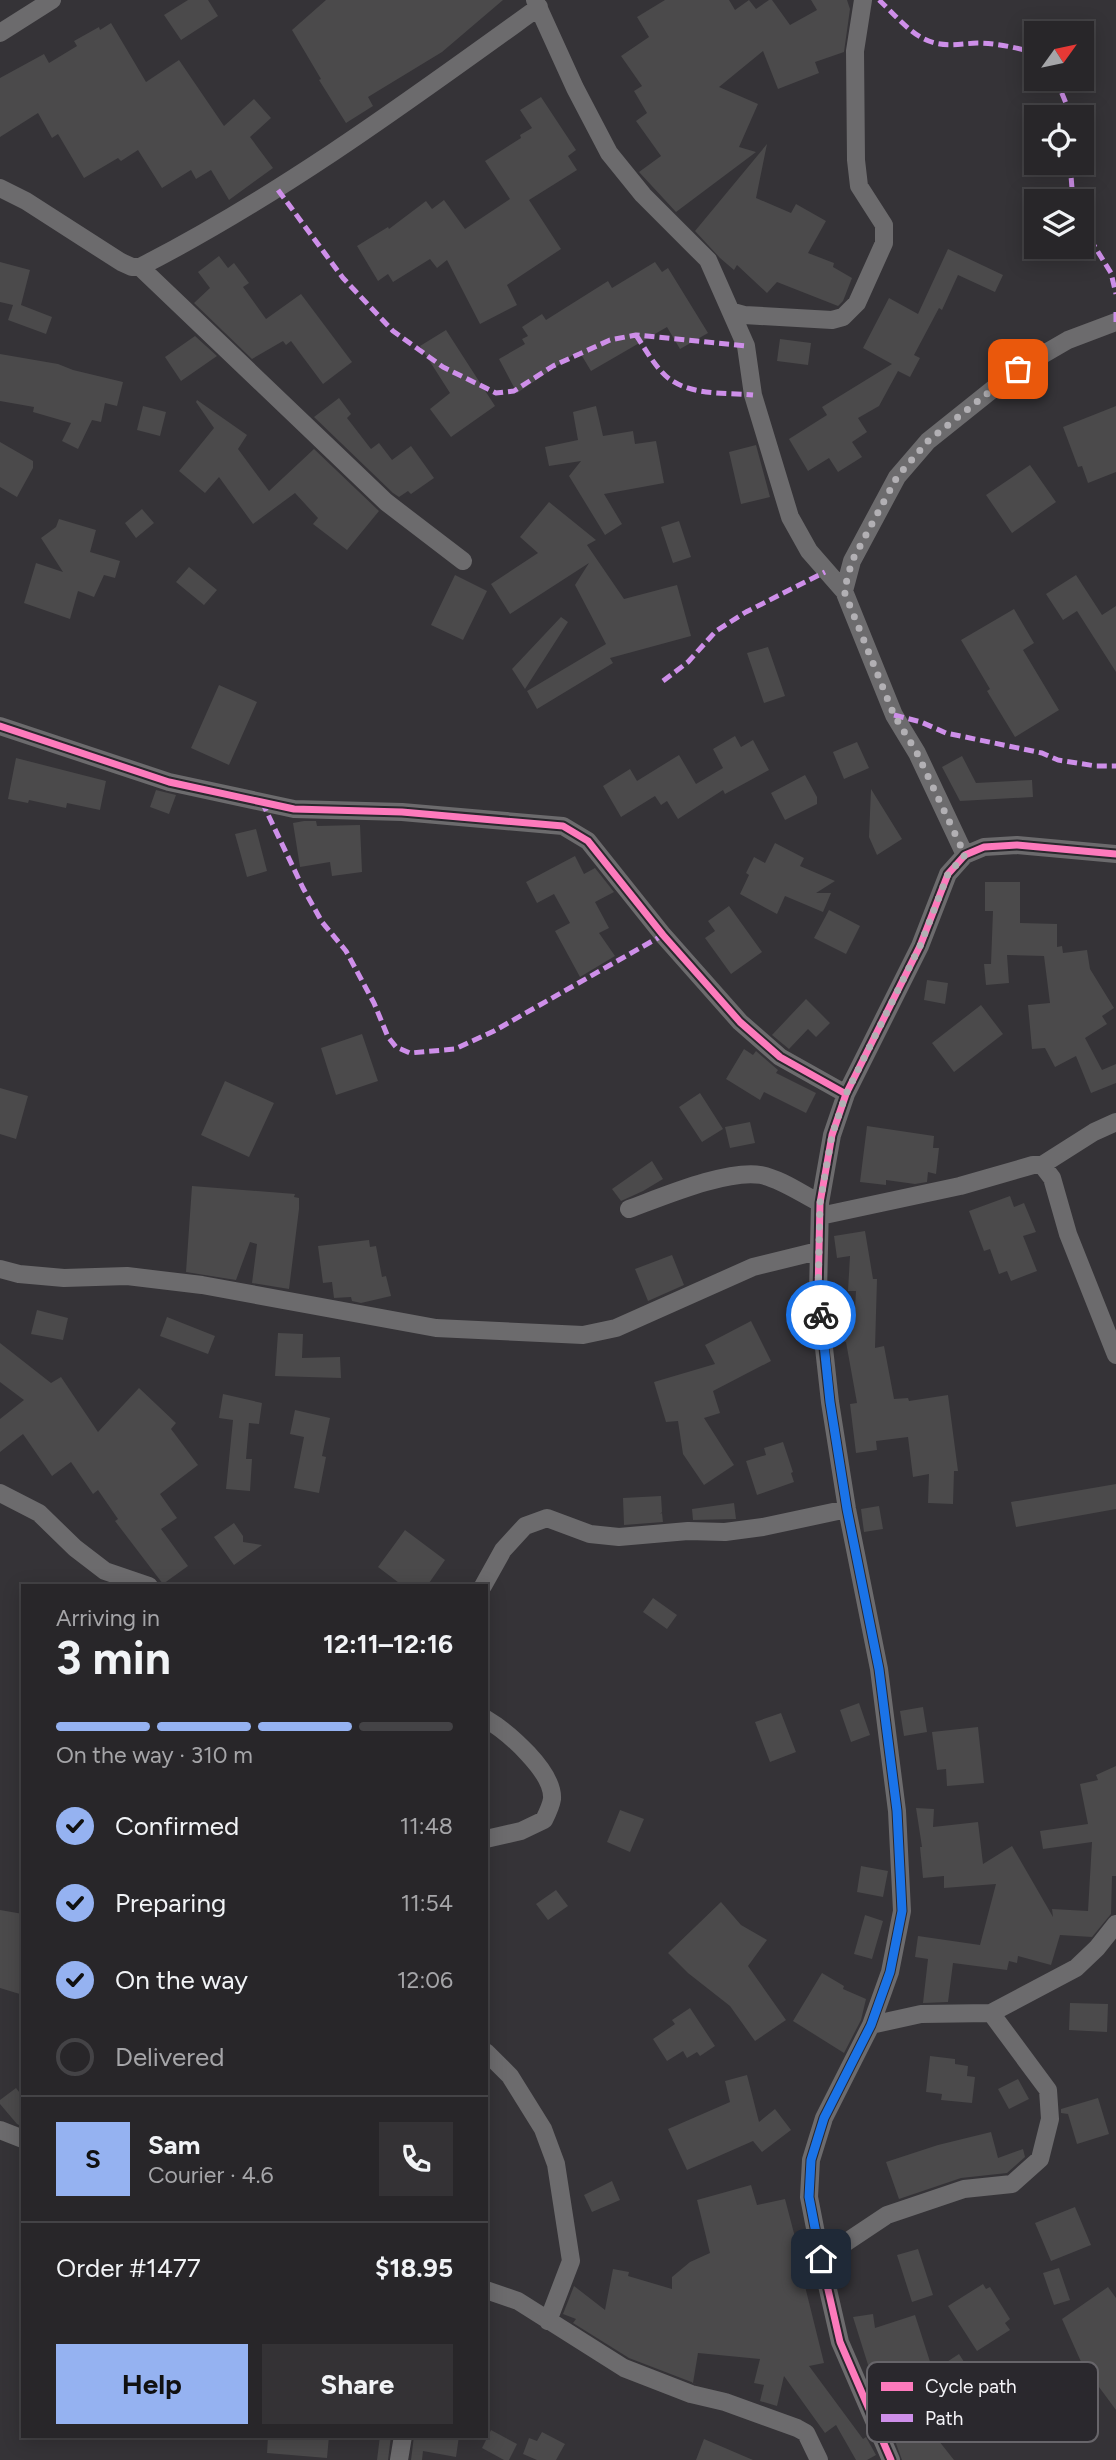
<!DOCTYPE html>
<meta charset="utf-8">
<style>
:root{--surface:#282629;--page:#343235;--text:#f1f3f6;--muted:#a5a5a8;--line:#444346;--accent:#95b2f1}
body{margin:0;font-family:Figtree,sans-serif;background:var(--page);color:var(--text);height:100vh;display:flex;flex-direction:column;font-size:26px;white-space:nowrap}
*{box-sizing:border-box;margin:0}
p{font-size:23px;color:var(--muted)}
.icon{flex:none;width:38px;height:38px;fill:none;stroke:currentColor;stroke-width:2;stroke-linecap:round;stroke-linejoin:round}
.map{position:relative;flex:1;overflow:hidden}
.details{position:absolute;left:21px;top:1584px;width:467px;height:854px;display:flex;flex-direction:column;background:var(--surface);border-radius:0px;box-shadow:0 4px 18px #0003,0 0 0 2px var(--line)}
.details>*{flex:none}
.needle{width:46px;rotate:57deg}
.fabs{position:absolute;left:1024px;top:21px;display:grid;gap:14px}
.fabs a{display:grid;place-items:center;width:70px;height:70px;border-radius:0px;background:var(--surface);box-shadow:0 4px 18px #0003,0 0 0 2px var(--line);font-size:35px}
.pin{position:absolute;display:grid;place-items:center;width:60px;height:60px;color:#fff;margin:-30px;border-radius:14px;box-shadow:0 4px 10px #0006}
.courier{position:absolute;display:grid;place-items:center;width:70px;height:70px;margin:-35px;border:5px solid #1a73e8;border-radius:50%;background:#fff;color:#222;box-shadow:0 2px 9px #0007}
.overview em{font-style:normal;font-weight:700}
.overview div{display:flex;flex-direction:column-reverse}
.overview{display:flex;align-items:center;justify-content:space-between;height:119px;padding:0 35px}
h1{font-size:46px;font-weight:700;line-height:52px}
.bar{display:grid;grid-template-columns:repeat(4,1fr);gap:10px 7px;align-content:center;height:84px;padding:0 35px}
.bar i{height:9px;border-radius:5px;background:var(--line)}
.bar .selected{background:var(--accent)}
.bar p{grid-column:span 4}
.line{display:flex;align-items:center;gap:18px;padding:0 35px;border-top:2px solid var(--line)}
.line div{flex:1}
.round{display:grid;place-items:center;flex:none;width:74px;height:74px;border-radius:0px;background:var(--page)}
ol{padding:0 35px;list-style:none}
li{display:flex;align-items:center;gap:21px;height:77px}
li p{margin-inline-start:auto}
li .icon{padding:7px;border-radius:50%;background:var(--accent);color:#111;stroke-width:4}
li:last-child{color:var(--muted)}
li i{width:38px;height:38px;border:4px solid var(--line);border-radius:50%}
.action{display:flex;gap:14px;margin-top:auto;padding:14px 35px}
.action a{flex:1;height:80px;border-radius:0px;background:var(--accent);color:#111;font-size:28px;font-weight:700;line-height:80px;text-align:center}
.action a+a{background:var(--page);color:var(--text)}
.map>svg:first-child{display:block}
.building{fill:#4b4a4b}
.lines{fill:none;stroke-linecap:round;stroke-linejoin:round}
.street{stroke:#6c6b6d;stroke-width:18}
.quiet{stroke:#ce8fe9;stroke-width:5;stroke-dasharray:10 5;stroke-linecap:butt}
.cycleway-casing{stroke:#2a282d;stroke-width:11}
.cycleway{stroke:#fd7abc;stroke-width:7}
.done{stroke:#b2b0b4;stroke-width:7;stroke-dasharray:0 12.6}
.route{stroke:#1a73e8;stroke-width:9}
.key{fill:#2a282d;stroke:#67656a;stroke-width:2}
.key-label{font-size:19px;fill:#f5f4f8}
</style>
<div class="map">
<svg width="1116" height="2460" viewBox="0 0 1116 2460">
<rect width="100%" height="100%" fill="#353337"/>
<path class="building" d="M188,0H208L218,16L181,40L164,15Z
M326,0H503L442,52L368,97L373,106L346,123L319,80L321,79L292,30Z
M665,0H729L735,10L749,0L756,9L769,0H772L790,25L817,10L811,0H847L850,9L844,52L815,62L819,73L778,89L763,51L719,87L758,104L739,147L756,152L676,212L639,172L661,156L636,121L647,113L634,91L642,86L621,56L649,37L637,17Z
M111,23L146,82L179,60L224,126L254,99L271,118L250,137L273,168L229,200L211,170L196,179L191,170L162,188L138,150L121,161L118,158L84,178L58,134L52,138L38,113L0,137V78L44,54L49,63L77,46L74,41L99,27L100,30Z
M541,97L576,150L568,156L577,170L529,200L561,249L507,285L517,305L480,324L447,260L437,268L430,259L393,282L388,274L378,281L357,246L388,227L389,229L426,201L432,209L444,200L465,229L510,199L485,161L521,138L520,135L532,128L520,110Z
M767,144L756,198L791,213L796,204L826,221L808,253L834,263L833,267L852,278L843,301L838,306L777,282L767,293L737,265L734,270L720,258L695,231Z
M948,249L1003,275L995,292L958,275L942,310L939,308L914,355L920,358L910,377L898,371L879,406L858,418L867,432L852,442L862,457L838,472L829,458L808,471L789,439L827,415L822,407L892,364L863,348L889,298L918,314Z
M219,256L228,268L234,263L249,283L243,287L266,319L301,294L352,362L323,384L291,341L286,345L283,341L252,359L194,303L210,288L198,272Z
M0,262L30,270L21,305L52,317L46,334L8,320L13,305L0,302Z
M655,262L662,272L668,268L708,333L680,349L667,327L591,371L579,351L517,393L499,359L525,344L522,339L528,336L522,327L542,314L546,320L608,281L612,288Z
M446,330L495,406L451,437L430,409L450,393L420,346Z
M195,336L217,356L181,381L165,357Z
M780,339L811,343L808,365L777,361Z
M0,354L58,364L73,370L123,382L117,406L105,403L101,422L92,420L78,449L62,441L71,423L33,412L34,407L0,401Z
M339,398L351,414L347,418L371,449L379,443L392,460L411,446L434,478L411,494L408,491L399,497L393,493L314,417Z
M197,400L247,435L238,449L269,491L314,449L379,511L347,550L313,524L318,518L295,493L253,524L219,477L205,493L179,471L214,428L196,402Z
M143,406L166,412L160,436L137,430Z
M596,406L603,436L633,431L635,444L656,441L664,483L604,494L622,524L605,535L569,476L581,461L549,466L545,447L578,440L573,412Z
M1116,406V472L1088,483L1082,466L1078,467L1063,427Z
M0,442L33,461V468L17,497L0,487Z
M756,445L770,497L741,504L729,452Z
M1030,465L1056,502L1012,533L986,495Z
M549,502L596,540L587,545L624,599L677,585L691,636L610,658L613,663L537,709L527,691L606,644L575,585L589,563L510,614L491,584L538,553L520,537Z
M142,509L154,523L136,538L125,523Z
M59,519L96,530L90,552L120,561L115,578L104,575L94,597L78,591L70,619L24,603L36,563L63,572L41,538L56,527Z
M679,521L691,557L673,563L661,527Z
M189,567L217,590L204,605L176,582Z
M455,575L487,591L463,640L431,625Z
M1076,575L1102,615L1116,606V672L1077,611L1063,620L1046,594Z
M1014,609L1034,643L1023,650L1059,710L1015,737L987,691L990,689L961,640Z
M561,617L568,622L525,689L512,669Z
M768,647L785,696L764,703L747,653Z
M219,685L257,702L229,765L191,748Z
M735,736L741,747L753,740L769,770L725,794L723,790L678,819L667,801L661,805L655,796L621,817L603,786L630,769L637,781L679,755L696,784L723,768L713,749Z
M857,742L869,768L844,779L833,752Z
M962,756L976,783L1032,780L1033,797L960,801L942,767Z
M16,758L106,781L100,810L67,803L66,808L29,800L28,803L8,799Z
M805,775L817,797V804L785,820L771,793Z
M871,789L902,839L877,855L869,837Z
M156,790L176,795L169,814L150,807Z
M304,821H316L317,826L360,825L362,872L332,876L330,862L300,867L293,823Z
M256,829L267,871L247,877L235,834Z
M775,843L804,858L800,866L835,881L816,893H831L823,912L785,896L777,914L740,894L749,875L746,873L754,857L765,863Z
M575,856L584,874L595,868L614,892L595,902L609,928L599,933L615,956L580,977L555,931L570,923L554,894L537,903L526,882Z
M985,882H1020V923L1057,924V947L1062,946L1063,953L1087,950L1090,969L1114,1008L1102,1016L1107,1024L1085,1038L1102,1070L1116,1064V1083L1091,1093L1076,1056L1055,1067L1045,1048L1032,1049L1028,1005L1050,1003L1044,956L1007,955L1009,983L986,985L984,964H991L993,911H985Z
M729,906L762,952L731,974L705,938L715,931L708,921Z
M829,910L860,926L846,954L814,938Z
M927,980L948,983L945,1004L924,1000Z
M806,999L830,1023L816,1037L808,1029L789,1049L772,1035Z
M981,1005L1003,1034L954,1072L932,1043Z
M362,1034L378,1081L336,1095L321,1048Z
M744,1049L753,1055L756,1051L778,1070L776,1073L816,1093L806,1113L764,1092L760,1100L726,1079Z
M225,1081L274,1103L249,1157L201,1135Z
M0,1088L28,1096L16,1139L0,1134Z
M700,1093L723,1129L702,1142L679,1107Z
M750,1122L755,1143L730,1148L725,1127Z
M867,1126L934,1136L933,1148H939L936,1174L928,1172L927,1182L915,1184L886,1180V1185L860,1182Z
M652,1161L663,1179L643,1191L621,1201L612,1189Z
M192,1186L295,1194L294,1197L299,1198V1209L289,1289L252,1283L257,1244L250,1242L236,1280L186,1272Z
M1010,1196L1014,1207L1024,1203L1036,1232L1023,1236L1037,1271L1011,1281L1007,1271L999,1274L990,1249L984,1251L969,1211Z
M865,1231L873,1279H877L875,1348L884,1346L894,1399L908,1398L909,1401L948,1395L958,1471H954L953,1504L928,1503L929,1474L913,1477L908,1437L876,1441L877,1450L856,1453L850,1404L857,1403L846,1342L842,1341L843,1325H854L856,1291H848L850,1256L837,1258L834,1236Z
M369,1240L370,1247L376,1246L382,1277L386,1276L391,1296L361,1303L352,1301L351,1297L334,1298L332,1282L323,1283L318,1246Z
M672,1255L684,1285L648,1301L635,1269Z
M37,1310L68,1318L63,1340L31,1334Z
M167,1317L215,1336L208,1354L160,1336Z
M751,1321L771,1361L713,1391L720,1413L704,1418L734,1465L704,1485L683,1454L678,1421L666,1422L654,1382L715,1364L705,1345Z
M278,1333L303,1334L302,1358L340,1357L341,1378L275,1376Z
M0,1343L51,1383L61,1377L98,1432L139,1388L176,1423L171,1429L198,1465L160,1494L177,1518L161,1529L188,1566L163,1584L115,1521L118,1519L98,1490L93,1494L71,1462L52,1476L23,1434L0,1452V1419L24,1400L0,1382Z
M223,1394L262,1403L259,1424L249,1423L246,1459H252L250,1491L226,1489L233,1420L219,1418Z
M295,1410L330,1418L322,1456L326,1457L319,1493L294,1488L304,1437L290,1434Z
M783,1442L793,1472L791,1473L794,1482L757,1495L746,1461L766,1455L764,1448Z
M1116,1484V1509L1016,1527L1011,1502Z
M661,1496L662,1512L660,1514L662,1513L663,1522L624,1525L623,1498Z
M734,1503L736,1519L693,1520L692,1509Z
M879,1506L883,1529L864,1532L861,1509Z
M234,1523L243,1536V1542L262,1545L234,1565L214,1537Z
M405,1530L445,1560L427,1586H403L378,1567Z
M653,1598L677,1615L667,1629L643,1612Z
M859,1703L870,1735L851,1742L840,1710Z
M923,1707L927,1732L904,1736L900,1711Z
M781,1713L796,1752L770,1762L755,1722Z
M978,1727L984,1783L947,1786L946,1769L937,1770L932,1732Z
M1116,1766V1876H1112L1111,1914L1092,1937L1060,1935L1051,1965L1018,1956L1017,1963L1009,1961L1007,1970L953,1963L948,2002L923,2003L928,1959L915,1957L918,1936L980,1945L996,1884L944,1888V1876L923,1878L920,1847H922L916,1808L934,1809L933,1827L978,1822L983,1864L1012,1846L1053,1917L1052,1909L1088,1911L1092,1842L1043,1849L1040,1831L1088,1824L1080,1784L1098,1780L1096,1775Z
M620,1810L644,1819L630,1852L607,1842Z
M861,1866L888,1871L883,1897L857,1892Z
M556,1890L568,1906L548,1920L536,1904Z
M721,1902L741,1925L767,1940L748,1966L786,2020L755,2041L730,2006L688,1973L668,1953Z
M0,1910L23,1914V1995L0,1988Z
M865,1915L883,1921L872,1959L854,1954Z
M822,1973L844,1986L843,1989L866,1999L861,2020L844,2053L793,2021Z
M1070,2003L1108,2004L1107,2032L1069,2030Z
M690,2008L715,2046L700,2056L697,2052L687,2058L683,2051L667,2061L653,2039L675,2024L672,2020Z
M930,2056L955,2059V2064L968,2066L967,2076L975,2077L972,2103L941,2100L942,2094L926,2092Z
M747,2075L759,2122L775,2109L791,2130L762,2152L753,2141L687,2170L668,2129L730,2102L725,2081Z
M1018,2079L1029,2099L1009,2109L998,2089Z
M16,2088L23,2097V2127L17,2124L0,2104V2100Z
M1098,2098L1109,2134L1077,2144L1068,2114L1061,2113V2109Z
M991,2132L998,2158L1023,2149L1025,2157L1007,2173L961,2178L899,2199L886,2162L938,2145Z
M612,2181L620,2200L592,2212L584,2195Z
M751,2185L757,2205L785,2199L796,2241H798L805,2264L800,2266L824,2363L809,2366L863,2439L866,2437L876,2455L867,2460H856L836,2425L825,2433L784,2376L777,2406L760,2401L764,2385L754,2383L760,2359L698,2353L693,2383L697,2384L694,2383L629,2358L573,2323L576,2319L563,2314L574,2286L605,2310L613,2269L629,2272L628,2276L672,2289V2277L690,2262L710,2253L697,2200Z
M1075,2207L1091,2245L1051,2261L1035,2223Z
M918,2249L933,2295L912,2302L897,2255Z
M1059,2268L1070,2300L1054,2305L1043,2273Z
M983,2284L986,2289L990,2287L1010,2319L1005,2323L1010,2330L977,2351L948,2306Z
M1108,2287L1116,2298V2410L1082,2364L1062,2319Z
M873,2314L875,2328L915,2315L933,2371L959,2354L975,2379L916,2412L954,2460H902L894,2438L901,2433L875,2387L853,2317Z
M491,2430L517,2444L509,2460H504L482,2448Z
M542,2432L565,2444L556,2460H537L523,2454L529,2438L537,2441Z
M268,2436H329L327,2458L267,2453Z
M380,2436H391L388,2460H377Z
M414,2436H459L456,2457L423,2451L422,2460H411Z
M704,2439L753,2460H696Z"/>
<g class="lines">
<path class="street" d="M535,0L575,88L609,153L643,195L708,260L746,346L753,395L790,517L809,551L844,591
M0,33L52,0
M0,188L26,201L121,262L132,267H140C281,195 410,100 539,7
M140,267L386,502L463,561
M733,312L744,315L832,320L843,317L857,303L884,243V225L859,186L856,160L855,51L863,0
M0,726L169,782L294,809L402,812L563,826L588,841L663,935L740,1022L780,1057L846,1094
M965,855L917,753L894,715L844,591L852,561L897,477L928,441L1018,369L1068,340L1116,322
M1042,1165L1052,1178L1068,1234L1116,1355
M629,1209C662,1197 727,1169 761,1175C781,1179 802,1194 820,1203
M820,1216L960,1186L1033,1165H1042L1094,1132L1116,1122
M0,1269L19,1274L64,1278L127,1276L202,1285L436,1328L583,1335L616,1328L753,1267L818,1251
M0,1493L39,1513L75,1548L105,1571L149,1586
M483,1586L503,1550L525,1526L547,1518L590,1534L619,1537L688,1531L725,1532L763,1527L847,1509
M486,1719C508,1732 554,1772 552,1799C551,1806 547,1814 544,1820L521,1831L486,1839
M871,2025L921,2014L991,2013L1076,1968L1097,1948L1116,1924
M486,2052L510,2076L543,2129L556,2164L571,2261L548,2321
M0,2130L23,2139
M821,2259L887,2215L964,2189L1012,2184L1040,2159L1050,2119L1048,2090L991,2013
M486,2290L518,2301L624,2368L691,2394L725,2402L797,2428L806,2433L819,2460
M399,2460L403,2436
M891,2460L840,2342L821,2259L809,2197L811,2160L824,2118L871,2025L890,1972L902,1911L897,1811L879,1669L847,1509L830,1402L818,1294L820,1203L832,1135L846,1094L920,946L948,874L965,855L984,847L1017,845L1116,854"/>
<path class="quiet" d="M879,0C892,12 908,31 924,39C942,48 958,44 977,43C997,43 1017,48 1036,53
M1056,79L1068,108V117
M1070,163L1073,201
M278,190L343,278L393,331L443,367L496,393L514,391L553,366L610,340L636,335L746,346
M1082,226L1111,273L1116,294
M1116,322V309
M636,335C644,347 651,360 661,371C683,397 723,392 753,395
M663,681L688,662L716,631L746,612L825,572
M894,715L921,722L946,733L1042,753L1058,760L1096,766H1116
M262,802L303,888L322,922L346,951L374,1003L388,1037L396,1047L410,1053L455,1049L494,1031L663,935"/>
<g class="cycleway-casing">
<path id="cycleway" d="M0,726L169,782L294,809L402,812L563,826L588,841L663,935L740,1022L780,1057L846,1094
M891,2460L840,2342L821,2259L809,2197L811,2160L824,2118L871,2025L890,1972L902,1911L897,1811L879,1669L847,1509L830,1402L818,1294L820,1203L832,1135L846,1094L920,946L948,874L965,855L984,847L1017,845L1116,854"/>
</g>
<use href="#cycleway" class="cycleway"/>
</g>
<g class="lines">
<path class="done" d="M821,1315L818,1294L820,1203L832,1135L846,1094L920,946L948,874L965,855L917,753L894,715L844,591L852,561L897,477L928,441L1018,369"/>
<path class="route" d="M821,2259L809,2197L811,2160L824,2118L871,2025L890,1972L902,1911L897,1811L879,1669L847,1509L830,1402L821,1315"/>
</g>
<rect x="867" y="2362" width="231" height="80" rx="10" class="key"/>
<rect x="881" y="2382" width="32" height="9" fill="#fd7abc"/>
<rect x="881" y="2414" width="32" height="8" fill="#ce8fe9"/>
<g class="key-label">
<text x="925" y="2393">Cycle path</text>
<text x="925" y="2425">Path</text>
</g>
</svg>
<div class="fabs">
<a><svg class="needle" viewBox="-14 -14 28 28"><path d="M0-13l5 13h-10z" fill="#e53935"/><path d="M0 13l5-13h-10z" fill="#a5a5a8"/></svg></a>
<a><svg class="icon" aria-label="locate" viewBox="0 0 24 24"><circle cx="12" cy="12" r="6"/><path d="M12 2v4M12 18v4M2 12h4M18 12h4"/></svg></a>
<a><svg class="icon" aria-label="layers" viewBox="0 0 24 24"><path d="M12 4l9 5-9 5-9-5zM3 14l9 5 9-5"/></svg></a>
</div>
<div class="pin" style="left:1018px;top:369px;background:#ea580c"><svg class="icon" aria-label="bag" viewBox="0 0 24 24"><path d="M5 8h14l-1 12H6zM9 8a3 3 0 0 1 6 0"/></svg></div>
<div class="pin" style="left:821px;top:2259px;background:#1f2937"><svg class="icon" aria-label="home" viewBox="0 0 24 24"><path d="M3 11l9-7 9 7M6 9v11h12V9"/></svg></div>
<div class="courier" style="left:821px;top:1315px"><svg class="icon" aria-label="bike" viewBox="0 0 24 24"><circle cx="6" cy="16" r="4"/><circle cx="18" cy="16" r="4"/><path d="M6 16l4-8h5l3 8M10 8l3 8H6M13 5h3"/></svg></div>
<section class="details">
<div class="overview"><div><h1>3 min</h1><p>Arriving in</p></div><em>12:11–12:16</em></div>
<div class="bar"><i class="selected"></i><i class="selected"></i><i class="selected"></i><i></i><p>On the way · 310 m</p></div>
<ol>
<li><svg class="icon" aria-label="check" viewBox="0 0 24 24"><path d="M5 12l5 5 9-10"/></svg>Confirmed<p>11:48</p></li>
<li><svg class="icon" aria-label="check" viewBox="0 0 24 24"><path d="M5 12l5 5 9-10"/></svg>Preparing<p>11:54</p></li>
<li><svg class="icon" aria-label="check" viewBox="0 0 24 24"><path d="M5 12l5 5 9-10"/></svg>On the way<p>12:06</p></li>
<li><i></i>Delivered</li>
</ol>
<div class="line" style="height:126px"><b class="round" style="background:var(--accent);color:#111">S</b><div><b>Sam</b><p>Courier · 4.6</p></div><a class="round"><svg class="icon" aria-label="phone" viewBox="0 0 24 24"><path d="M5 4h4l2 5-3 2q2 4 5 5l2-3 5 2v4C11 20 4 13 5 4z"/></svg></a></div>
<div class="line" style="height:91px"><div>Order #1477</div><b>$18.95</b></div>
<div class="action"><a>Help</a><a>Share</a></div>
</section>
</div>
